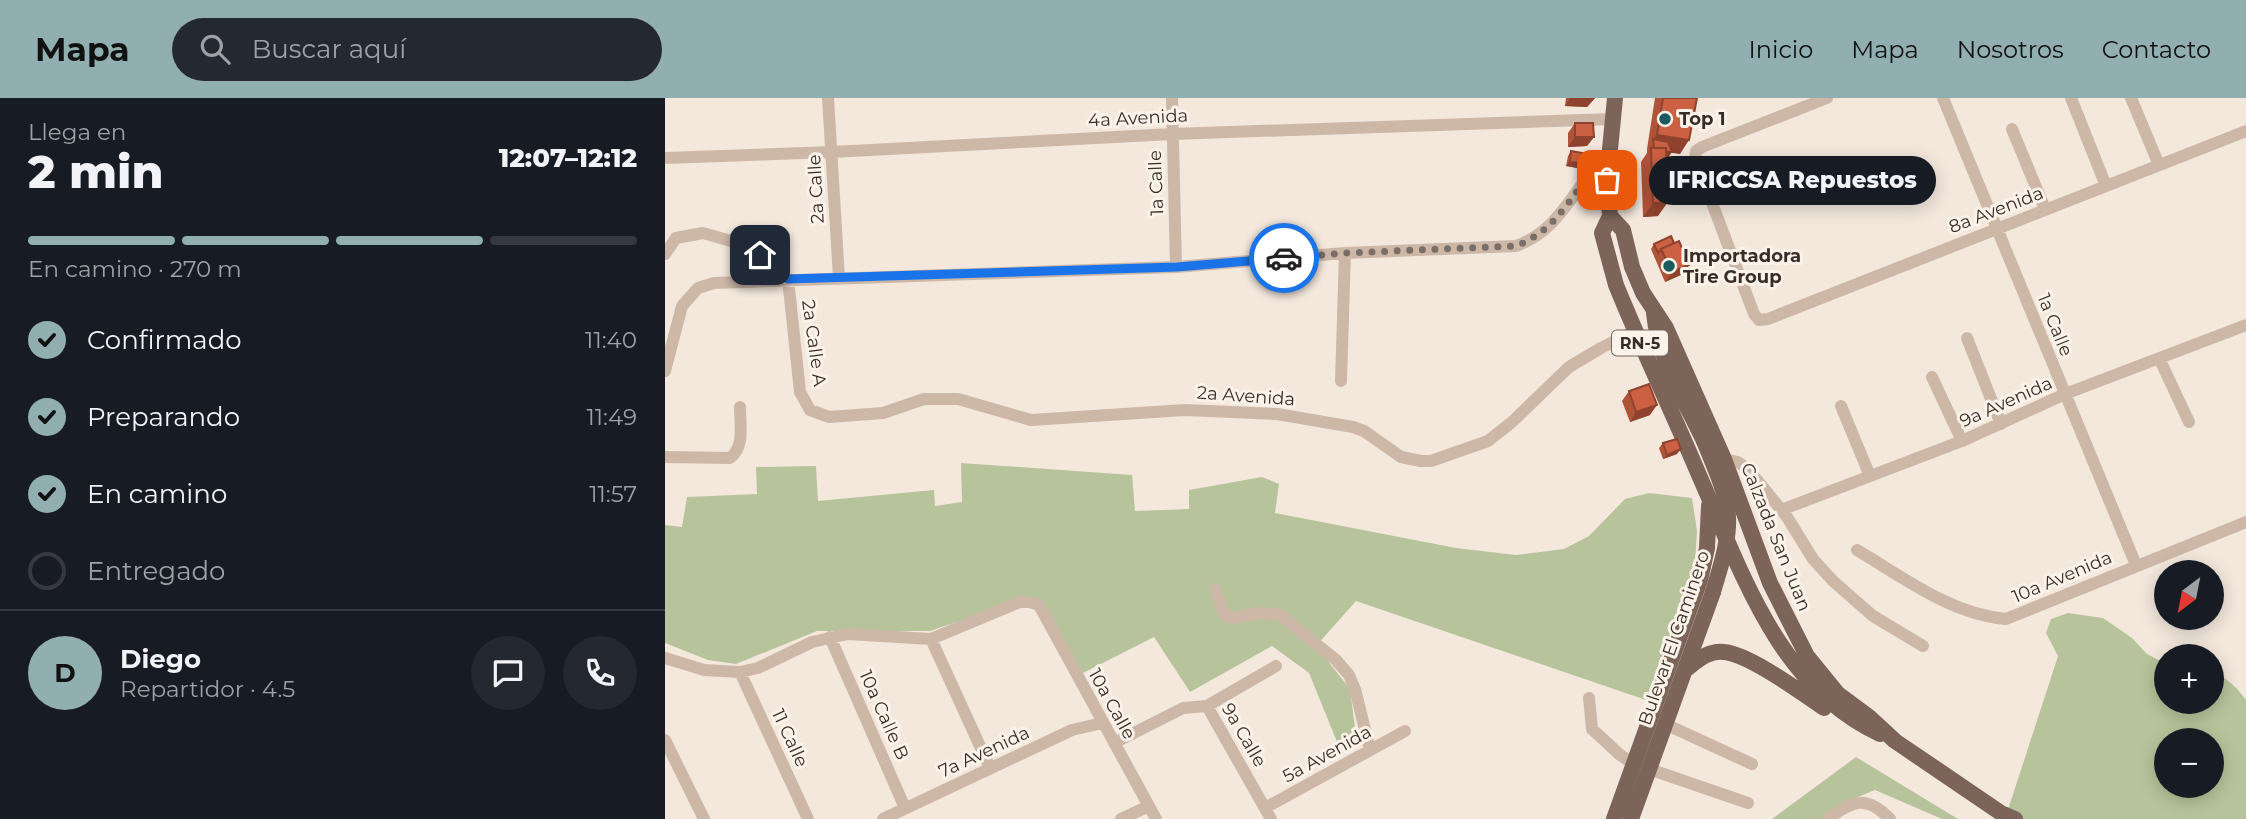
<!DOCTYPE html>
<html lang="es">
<meta charset="utf-8">
<style>
:root{--surface:#171b24;--page:#242831;--text:#f1f3f6;--muted:#9ea1a6;--line:#363941;--accent:#91aeb1}
body{margin:0;font-family:Montserrat,sans-serif;background:var(--page);color:var(--text);height:100vh;display:flex;flex-direction:column;font-size:26px;white-space:nowrap}
*{box-sizing:border-box;margin:0}
p{font-size:23px;color:var(--muted)}
.icon{flex:none;width:38px;height:38px;fill:none;stroke:currentColor;stroke-width:2;stroke-linecap:round;stroke-linejoin:round}
.map{position:relative;flex:1;overflow:hidden}
.sheet{display:flex;flex-direction:column;background:var(--surface);width:665px}
.sheet>*{flex:none}
.needle{width:46px;rotate:212deg}
.controls{position:absolute;left:1489px;top:462px;display:grid;gap:14px}
.controls a{display:grid;place-items:center;width:70px;height:70px;border-radius:50%;background:var(--surface);box-shadow:0 4px 18px #0003;font-size:35px}
.pin{position:absolute;display:grid;place-items:center;width:60px;height:60px;color:#fff;margin:-30px;border-radius:14px;box-shadow:0 4px 10px #0006}
.courier{position:absolute;display:grid;place-items:center;width:70px;height:70px;margin:-35px;border:5px solid #1a73e8;border-radius:50%;background:#fff;color:#222;box-shadow:0 2px 9px #0007}
.bubble{position:absolute;height:49px;border-radius:24px;background:var(--surface);box-shadow:0 4px 18px #0003;font-size:23px;font-weight:800;line-height:49px;text-align:center}
.overview em{font-style:normal;font-weight:800}
.overview div{display:flex;flex-direction:column-reverse}
.overview{display:flex;align-items:center;justify-content:space-between;height:119px;padding:0 28px}
h1{font-size:46px;font-weight:800;line-height:52px}
.bar{display:grid;grid-template-columns:repeat(4,1fr);gap:10px 7px;align-content:center;height:84px;padding:0 28px}
.bar i{height:9px;border-radius:5px;background:var(--line)}
.bar .selected{background:var(--accent)}
.bar p{grid-column:span 4}
.line{display:flex;align-items:center;gap:18px;padding:0 28px;border-top:2px solid var(--line)}
.line div{flex:1}
.round{display:grid;place-items:center;flex:none;width:74px;height:74px;border-radius:37px;background:var(--page)}
ol{padding:0 28px;list-style:none}
li{display:flex;align-items:center;gap:21px;height:77px}
li p{margin-inline-start:auto}
li .icon{padding:7px;border-radius:50%;background:var(--accent);color:#111;stroke-width:4}
li:last-child{color:var(--muted)}
li i{width:38px;height:38px;border:4px solid var(--line);border-radius:50%}
header{display:flex;align-items:center;gap:42px;box-sizing:border-box;height:98px;padding:0 35px;background:var(--accent);color:#111}
header strong{font-size:33px}
nav{display:flex;gap:38px;margin-inline-start:auto;font-size:24px}
.search{width:490px;height:63px;background:var(--page);display:flex;align-items:center;gap:18px;box-sizing:border-box;padding:0 24px;border-radius:38px;color:var(--muted);font-size:26px}
main{display:flex;flex:1;min-height:0}
.map>svg:first-child{display:block}
.green{fill:#b7c49b;fill-rule:evenodd}
.lines{fill:none;stroke-linecap:round;stroke-linejoin:round}
.minor{stroke:#cdb8a8;stroke-width:12}
.major{stroke:#7c6459;stroke-width:16}
.major-bridge{stroke:#7c6459;stroke-width:16}
.wall{fill:#af5339}
.shaded-wall{fill:#8f432e}
.building{fill:#cc6042;stroke:#8f432e;stroke-width:2}
.done{stroke:#7a6e67;stroke-width:7;stroke-dasharray:0 12.6}
.route{stroke:#1a73e8;stroke-width:9}
.poi-dot{fill:#1b5a5d;stroke:#fbf2e9;stroke-width:2.5}
.labels{text-anchor:middle;dominant-baseline:central;stroke-width:6;stroke-linejoin:round;paint-order:stroke}
.shield{fill:#fbf2e9;stroke:#736862;stroke-width:2}
.shield-label{font-size:16px;font-weight:bold;fill:#392d28}
.street-label{font-size:18px;fill:#392d28;stroke:#fbf2e9}
.poi-label{font-size:18px;font-weight:bold;fill:#392d28;stroke:#fbf2e9;text-anchor:start}
</style>
<header>
<strong>Mapa</strong>
<div class="search"><svg class="icon" aria-label="search" viewBox="0 0 24 24"><circle cx="10" cy="10" r="6"/><path d="M15 15l6 6"/></svg>Buscar aquí</div>
<nav><a>Inicio</a><a>Mapa</a><a>Nosotros</a><a>Contacto</a></nav>
</header>
<main>
<section class="sheet">
<div class="overview"><div><h1>2 min</h1><p>Llega en</p></div><em>12:07–12:12</em></div>
<div class="bar"><i class="selected"></i><i class="selected"></i><i class="selected"></i><i></i><p>En camino · 270 m</p></div>
<ol>
<li><svg class="icon" aria-label="check" viewBox="0 0 24 24"><path d="M5 12l5 5 9-10"/></svg>Confirmado<p>11:40</p></li>
<li><svg class="icon" aria-label="check" viewBox="0 0 24 24"><path d="M5 12l5 5 9-10"/></svg>Preparando<p>11:49</p></li>
<li><svg class="icon" aria-label="check" viewBox="0 0 24 24"><path d="M5 12l5 5 9-10"/></svg>En camino<p>11:57</p></li>
<li><i></i>Entregado</li>
</ol>
<div class="line" style="height:126px"><b class="round" style="background:var(--accent);color:#111">D</b><div><b>Diego</b><p>Repartidor · 4.5</p></div><a class="round"><svg class="icon" aria-label="chat" viewBox="0 0 24 24"><path d="M4 5h16v11H9l-5 4z"/></svg></a><a class="round"><svg class="icon" aria-label="phone" viewBox="0 0 24 24"><path d="M5 4h4l2 5-3 2q2 4 5 5l2-3 5 2v4C11 20 4 13 5 4z"/></svg></a></div>
</section>
<div class="map">
<svg width="1581" height="721" viewBox="0 0 1581 721">
<rect width="100%" height="100%" fill="#f4e8dd"/>
<path class="green" d="M296,365L467,377L470,413L524,411V392L597,379L614,386L610,415L791,450L851,457L899,451L924,438L960,401L984,395L1027,400L1032,433L1030,466L981,602L691,503L651,548L685,591L692,646L677,656L644,575L607,548L525,594L489,539L412,578L366,499L265,533H152L71,566L43,562L0,545V427L17,429L22,399L92,396L91,369L151,368L153,403L269,392L270,408L297,404Z
M1403,515L1438,520L1467,540L1482,556L1501,566L1502,604H1547V574C1561,578 1573,591 1581,602V721H1340L1393,558L1381,535L1386,521ZM1502,642H1547V688H1502Z
M1191,659L1293,721H1277L1210,692L1185,702L1160,721H1107Z"/>
<g class="lines">
<path class="minor" d="M163,0L174,180
M507,0L511,169
M1162,0L1037,49L1031,53L1030,60L1089,216L1094,222L1103,221L1581,33
M1278,0L1471,467
M1406,0L1441,88
M1466,0L1494,67
M1347,31L1380,111
M0,60L167,54L507,36L947,21
M0,156L11,140L38,135L66,143L95,157L123,181
M123,181L135,294L145,312L164,319L218,315L259,301H293L366,322L520,312L612,316L688,329L699,333L736,359L756,363H766L823,343L847,324L904,269L936,250L970,233
M1302,240L1336,326
M1494,260L1524,324
M0,273L17,208L33,190L49,185L511,169L680,155L851,148C884,136 898,112 918,85L925,82H942
M1267,279L1297,343
M676,283L680,155
M1176,308L1205,378
M0,359L65,360C80,349 75,326 75,309
M1059,361L1073,364L1084,372L1122,419L1148,461L1168,483L1208,518L1258,548
M1116,412L1297,343L1400,296L1581,227
M1192,452C1239,480 1286,516 1341,521L1581,424
M550,491L560,518L569,520L594,515L614,516L671,562L684,577L690,591L705,652
M165,539L240,710
M266,541L325,670
M0,560L39,572L75,574L93,570L147,544L183,536L266,541L355,504H365L374,507L491,721
M75,574L143,721
M924,600L927,631L954,656L968,666
M542,608L606,721
M1000,626L1087,666
M0,642L39,721
M449,645L518,610L542,608L611,568
M984,671L1083,705
M600,710L740,633
M218,721L407,632L437,625
M456,721L484,708
M1163,721C1187,703 1201,696 1225,721"/>
<path class="major" d="M950,0L942,82L945,118L937,135L951,187C977,251 1007,313 1034,377C1076,472 1113,589 1215,636
M945,118L958,132L967,169L978,195L1001,230L1059,361L1105,485L1142,558L1173,596L1204,619L1230,643L1336,715L1350,721
M989,215C993,260 1020,303 1039,343
M1020,572C1032,563 1043,552 1059,554C1084,556 1137,595 1159,610
M949,721L1035,482L1042,450L1044,408
M966,721L1048,494"/>
<path class="major-bridge" d="M1039,343C1049,369 1065,399 1063,428C1062,451 1054,473 1048,494"/>
</g>
<path class="wall" d="M901,0H930L922,9L900,8Z
M990,0H1032L1015,56L1007,54L1001,62L993,118L978,119L976,64L982,55V51Z
M910,25L929,39L922,48L903,49V35Z
M906,53L921,66L918,71L901,68L903,58Z
M1009,145L1024,167L1018,176L1000,184L986,151L989,146Z
M964,293L985,317L965,324L957,303Z
M998,345L1012,356L998,361L994,350Z"/>
<path class="shaded-wall" d="M905,0H930L922,9L900,8Z
M992,37L1024,42L1015,56L989,52L988,41Z
M910,39H929L922,48L903,49Z
M989,54H1007L1000,64Z
M905,64L921,66L918,71L901,68Z
M1003,104L993,118L978,119L988,105Z
M1024,167L1018,176L1000,184L1007,174Z
M992,307L985,317L965,324L971,314Z
M1016,351L1012,356L998,361L1002,357Z"/>
<path class="building" d="M998,0H1032L1024,42L992,37Z
M910,25H928L929,39H910Z
M988,41L1003,44L1007,54H1001V50H989Z
M986,50H1001L1003,104L988,105Z
M906,53L923,56L921,66L905,64Z
M1006,138L1009,145L996,151L993,155L989,146Z
M1014,143L1024,167L1007,174L996,151Z
M984,286L992,307L971,314L964,293Z
M1012,341L1016,351L1002,357L998,345Z"/>
<g class="lines">
<path class="done" d="M619,160L680,155L851,148C884,135 898,112 918,85L925,82H942"/>
<path class="route" d="M95,157L123,181L512,169L619,160"/>
</g>
<g class="poi-dot">
<circle cx="1000" cy="21" r="7"/>
<circle cx="1004" cy="168" r="7"/>
</g>
<g class="labels">
<rect class="shield" x="947" y="232.5" width="56" height="25" rx="5"/>
<g class="shield-label">
<text x="975" y="245">RN-5</text>
</g>
<g class="street-label">
<text transform="translate(473 20) rotate(-3)">4a Avenida</text>
<text transform="translate(491 85) rotate(-92)">1a Calle</text>
<text transform="translate(151 91) rotate(-93)">2a Calle</text>
<text transform="translate(1331 112) rotate(-21)">8a Avenida</text>
<text transform="translate(1390 227) rotate(68)">1a Calle</text>
<text transform="translate(149 245) rotate(82)">2a Calle A</text>
<text transform="translate(581 298) rotate(4)">2a Avenida</text>
<text transform="translate(1341 304) rotate(-24)">9a Avenida</text>
<text transform="translate(1111 439) rotate(68)">Calzada San Juan</text>
<text transform="translate(1397 479) rotate(-23)">10a Avenida</text>
<text transform="translate(1009 540) rotate(-71)">Bulevar El Caminero</text>
<text transform="translate(447 606) rotate(61)">10a Calle</text>
<text transform="translate(219 617) rotate(66)">10a Calle B</text>
<text transform="translate(579 637) rotate(60)">9a Calle</text>
<text transform="translate(125 640) rotate(65)">11 Calle</text>
<text transform="translate(319 654) rotate(-25)">7a Avenida</text>
<text transform="translate(662 656) rotate(-29)">5a Avenida</text>
</g>
<g class="poi-label">
<text x="1014" y="21">Top 1</text>
<text x="1018" y="158">Importadora<tspan x="1018" dy="21">Tire Group</tspan></text>
</g>
</g>
</svg>
<div class="controls">
<a><svg class="needle" viewBox="-14 -14 28 28"><path d="M0-13l5 13h-10z" fill="#e53935"/><path d="M0 13l5-13h-10z" fill="#9ea1a6"/></svg></a>
<a>+</a>
<a>−</a>
</div>
<div class="pin" style="left:942px;top:82px;background:#ea580c"><svg class="icon" aria-label="bag" viewBox="0 0 24 24"><path d="M5 8h14l-1 12H6zM9 8a3 3 0 0 1 6 0"/></svg></div>
<div class="pin" style="left:95px;top:157px;background:#1f2937"><svg class="icon" aria-label="home" viewBox="0 0 24 24"><path d="M3 11l9-7 9 7M6 9v11h12V9"/></svg></div>
<div class="courier" style="left:619px;top:160px"><svg class="icon" aria-label="car" viewBox="0 0 24 24"><path d="M5 17H2v-5l4-1 3-4h7l3 4 3 1v5h-3M9 17h6M6 11h13"/><circle cx="7" cy="17" r="2"/><circle cx="17" cy="17" r="2"/></svg></div>
<div class="bubble" style="left:984px;top:58px;width:287px">IFRICCSA Repuestos</div>
</div>
</main>
